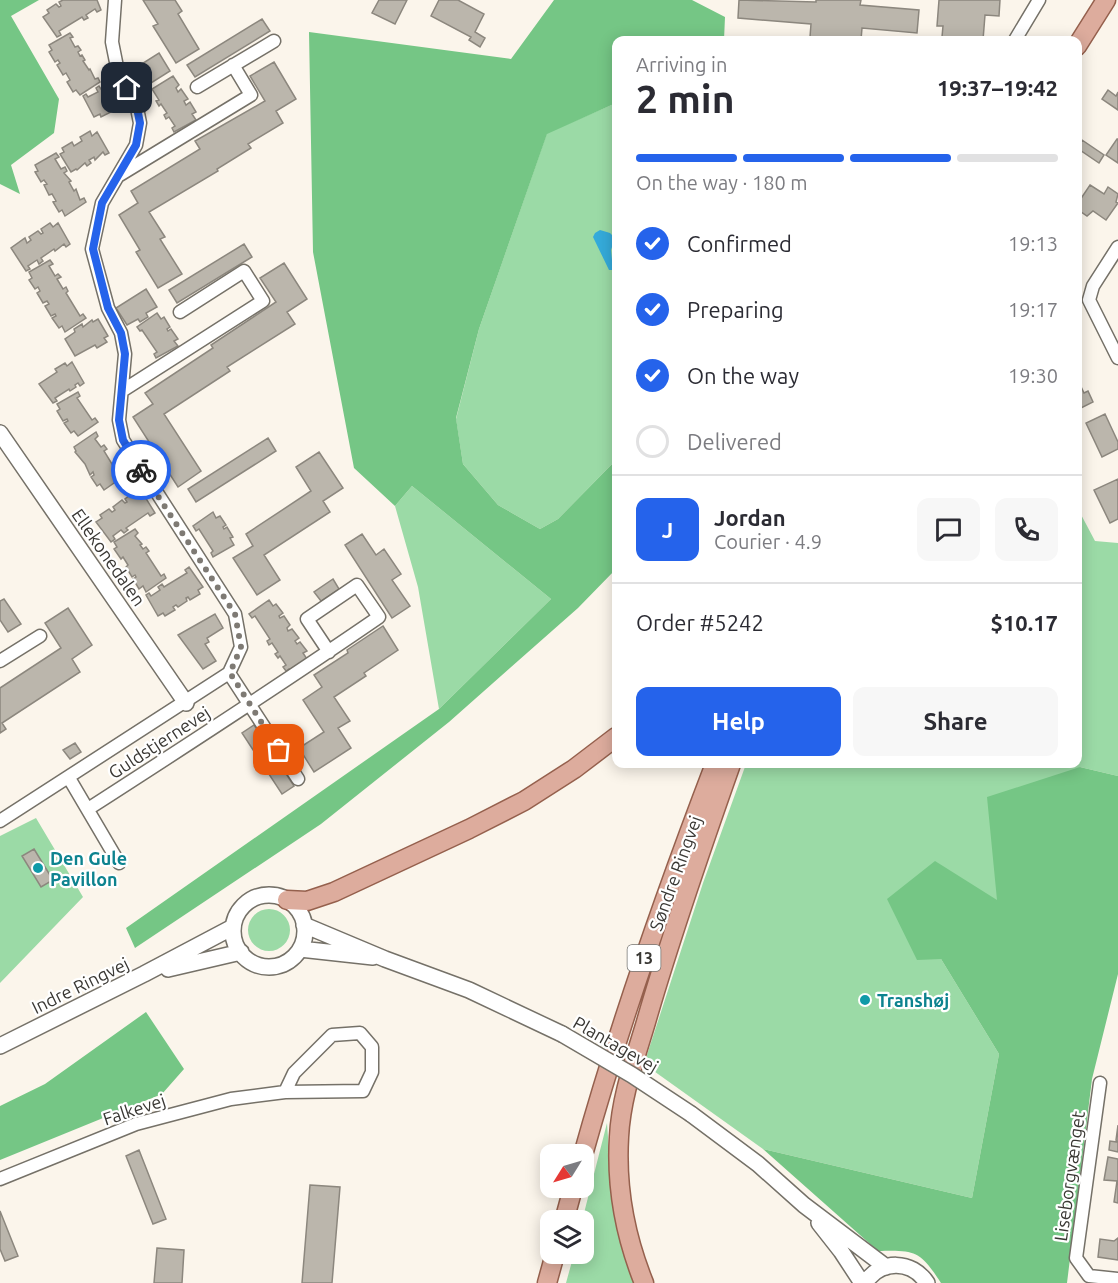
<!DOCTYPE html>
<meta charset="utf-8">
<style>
:root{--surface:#fff;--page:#f7f7f7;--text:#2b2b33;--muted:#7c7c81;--line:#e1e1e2;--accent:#2563eb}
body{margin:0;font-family:Ubuntu,sans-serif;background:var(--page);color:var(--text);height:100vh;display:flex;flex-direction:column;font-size:22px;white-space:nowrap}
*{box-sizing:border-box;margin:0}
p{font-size:20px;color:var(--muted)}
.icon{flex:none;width:33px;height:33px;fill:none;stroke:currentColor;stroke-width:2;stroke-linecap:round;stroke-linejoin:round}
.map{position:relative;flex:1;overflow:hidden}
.side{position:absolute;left:612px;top:36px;width:470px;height:732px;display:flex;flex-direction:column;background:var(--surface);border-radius:12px;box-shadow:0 3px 15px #0003}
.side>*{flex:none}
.needle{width:39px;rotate:233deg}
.controls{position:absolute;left:540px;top:1144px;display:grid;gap:12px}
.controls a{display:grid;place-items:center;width:54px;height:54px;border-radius:12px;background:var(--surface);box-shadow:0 3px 15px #0003;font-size:30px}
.pin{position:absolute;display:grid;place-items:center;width:51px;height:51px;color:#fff;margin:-26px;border-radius:12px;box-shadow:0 3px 9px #0006}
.courier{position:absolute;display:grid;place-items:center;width:60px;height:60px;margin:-30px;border:4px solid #2563eb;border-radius:50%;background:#fff;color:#222;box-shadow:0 2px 8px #0007}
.overview em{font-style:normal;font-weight:600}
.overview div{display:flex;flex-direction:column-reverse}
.overview{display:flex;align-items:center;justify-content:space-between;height:102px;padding:0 24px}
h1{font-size:39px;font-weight:600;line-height:45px}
.bar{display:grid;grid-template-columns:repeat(4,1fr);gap:9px 6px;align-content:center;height:72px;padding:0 24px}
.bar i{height:8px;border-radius:4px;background:var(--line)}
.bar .on{background:var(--accent)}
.bar p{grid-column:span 4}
.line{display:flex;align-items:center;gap:15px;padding:0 24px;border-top:2px solid var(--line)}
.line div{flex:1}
.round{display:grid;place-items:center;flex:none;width:63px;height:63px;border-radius:12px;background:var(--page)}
ol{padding:0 24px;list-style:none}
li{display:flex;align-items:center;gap:18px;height:66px}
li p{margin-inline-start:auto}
li .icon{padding:6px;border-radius:50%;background:var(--accent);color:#fff;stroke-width:4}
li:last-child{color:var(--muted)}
li i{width:33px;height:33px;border:3px solid var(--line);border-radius:50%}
.action{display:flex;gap:12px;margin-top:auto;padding:12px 24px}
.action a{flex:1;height:69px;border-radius:12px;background:var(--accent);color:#fff;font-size:24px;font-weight:600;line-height:69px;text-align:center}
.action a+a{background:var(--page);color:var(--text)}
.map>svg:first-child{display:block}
.green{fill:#9bdaa6}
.forest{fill:#75c685}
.water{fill:#35abda}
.building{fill:#bbb6ac;stroke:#8c877e;stroke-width:1.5}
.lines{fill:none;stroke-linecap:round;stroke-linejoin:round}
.minor-casing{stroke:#757168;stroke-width:15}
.tertiary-casing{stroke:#757168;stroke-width:18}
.primary-casing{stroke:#95604d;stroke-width:21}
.minor{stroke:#fff;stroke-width:12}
.tertiary{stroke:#fff;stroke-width:15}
.primary{stroke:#ddac9d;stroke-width:18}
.tertiary-bridge-casing{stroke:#757168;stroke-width:18;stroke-linecap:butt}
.tertiary-bridge{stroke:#fff;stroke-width:15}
.done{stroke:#7e7a74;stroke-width:6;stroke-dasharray:0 10.8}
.route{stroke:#2563eb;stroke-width:8}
.culture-dot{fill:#0f9aa8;stroke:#fff;stroke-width:2}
.labels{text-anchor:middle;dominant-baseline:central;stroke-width:4.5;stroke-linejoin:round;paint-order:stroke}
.shield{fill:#fff;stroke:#757471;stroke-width:1.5}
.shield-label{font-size:16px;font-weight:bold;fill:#3a3834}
.street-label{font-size:18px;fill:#3a3834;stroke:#fff}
.culture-label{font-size:18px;font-weight:bold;fill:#0d838f;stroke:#fff;text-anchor:start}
</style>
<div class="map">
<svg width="1118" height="1283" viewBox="0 0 1118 1283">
<rect width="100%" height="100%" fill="#fbf5eb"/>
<path class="green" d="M616,103V460L558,519L540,529L498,505L463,464L456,419L479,329L547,133Z
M412,486L551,599L439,709L418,587L395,506Z
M1077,507L1095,541L1118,543V776L1080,767L997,900L941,959L999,1054L972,1198L763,1149L644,1064L703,883L746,764H1077Z
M36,818L83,897L0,983V836Z
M248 930a21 21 0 1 1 42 0a21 21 0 1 1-42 0Z
M607,1123L613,1208L629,1266L637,1283H566L574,1254H584L582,1221Z"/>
<path class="forest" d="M0,0H39L11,16L59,99L54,133L11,165L20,194L0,184Z
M554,0H692L725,17L724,40H616V103L547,134L479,329L456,418L463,464L498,505L540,529L558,519L616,460V569L578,608L449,722L321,824L135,948L126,928L439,709L551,599L412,486L395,506L354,468L313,252L309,32L511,59Z
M1080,767L1118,776V974L1092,1079L1067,1283H941C920,1251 916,1250 878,1251L763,1149L972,1198L999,1054L941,959L917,960L887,899L935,861L997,900L987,797Z
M146,1012L184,1069L162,1094L0,1160V1106L45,1084Z"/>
<path class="water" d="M600,230L610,233L615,238L611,250L613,270H609L593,237L595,233Z"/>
<path class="building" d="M63,0H97L101,10L97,12L95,9L86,15L88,18L84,20L82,17L59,31L61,35L57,37L43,17L49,13L47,10L56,4L59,7L61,6L59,2Z
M143,0H175L182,11L178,14L199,49L176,63L153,26L158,24Z
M379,0H407L395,24L372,13Z
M439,0H458L484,14L475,32L485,38L480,47L469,40L471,37L431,16Z
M739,0L816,2V0H861L860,5L919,10L917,33L862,28L861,40L810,37L811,24L738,18Z
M939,0H1000L999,16L985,15L983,40L942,37L943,26H937Z
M262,19L270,31L195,77L187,65Z
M70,33L73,37L70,38L75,47L78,46L81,50L78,52L80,56L82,55L85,60L83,61L89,70L90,69L95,79L98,78L100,82L80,95L76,90L73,92L67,82L70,80L66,73L63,75L57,65L60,63L58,60L55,62L49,52L52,50L49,45Z
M159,53L170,71L140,90L129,72Z
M274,62L296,99L276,111L283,123L248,144L251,148L217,169L218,171L149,212L165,237L160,239L182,274L158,288L136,252L140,250L119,215L138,203L131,191L200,149L195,141L265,101L250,76Z
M173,76L179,85L176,88L178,92L181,89L188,99L184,101L186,105L190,102L196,112L192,114L196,120L174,132L172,128L175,126L169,117L166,119L164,115L167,113L161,104L159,106L156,101L159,100L152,89Z
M112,83L124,104L115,110L113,106L109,108L111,112L101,117L100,114L94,117L83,96L86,94L88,97L98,92L96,88L99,86L101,89Z
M1108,90L1116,96L1118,92V110L1102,99Z
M90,131L92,136L97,132L109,153L105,155L103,152L95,160L94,157L89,160L91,163L87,166L85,163L77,170L76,169L71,172L60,154L64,152L62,148L72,142L74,146L82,141L80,137Z
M1117,139H1118V163L1106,155Z
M1082,140L1104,155L1099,163L1077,148Z
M56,153L59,157L55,159L61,169L65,167L67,171L64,173L71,181L69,182L74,191L76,189L80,200L84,198L86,202L65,216L62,210L59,212L53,202L56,201L52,194L49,195L44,185L47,184L44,180L41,182L35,172L38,171L35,165Z
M1090,185L1104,194L1108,187L1118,194L1116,202L1118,203L1106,220L1093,211L1087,216L1077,209V198L1080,200Z
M50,223L53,227L58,223L70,244L66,247L64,244L55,251L54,249L41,258L43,261L39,264L37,260L28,266L30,269L26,271L11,248L25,238L27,243L31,240L29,237L38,231L41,234L43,233L41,229Z
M244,244L252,257L177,303L169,290Z
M50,260L53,264L49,266L55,276L58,274L61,277L57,279L63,289L66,287L68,291L66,293L80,316L83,314L86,318L65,332L62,326L59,328L52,318L56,316L55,314L51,316L45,306L49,304L47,301L43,303L37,293L40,291L38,287L35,289L29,280L32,278L29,272Z
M284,263L307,299L287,312L295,324L227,367L230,371L164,414L201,471L178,487L133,417L153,404L145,393L213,348L211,345L276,302L260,278Z
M146,289L157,307L146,313L148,317L140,322L138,319L127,325L116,308Z
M157,313L161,319L164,317L170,327L167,329L168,331L171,329L178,339L174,341L178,346L156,358L154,354L157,352L142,330L140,331L137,327Z
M98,319L108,336L104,338L107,342L97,348L95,345L75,356L65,339L75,332L74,329L82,324L83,327L92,320L93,322Z
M72,362L84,383L80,386L78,383L75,385L76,387L70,391L69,389L55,398L57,401L53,403L39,384L57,372L55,369L65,363L67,366Z
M1077,378L1084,393L1088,391L1093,402L1077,410Z
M78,392L80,396L77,398L92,420L95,418L98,422L78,436L74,431L71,433L64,423L68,421L67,419L63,421L57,411L60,409L57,404Z
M1105,414L1118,442V449L1102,457L1086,423Z
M96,432L98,436L95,439L101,447L104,445L107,449L104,451L118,474L122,472L124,476L104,490L100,484L97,486L91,477L94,475L93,472L90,475L85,464L75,452L76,451L74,447Z
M268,438L276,451L196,502L188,489Z
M319,452L343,488L323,501L330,512L264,555L280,580L257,595L233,558L253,546L246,534L311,491L296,467Z
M1118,479V519L1110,523L1094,490Z
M134,492L136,496L142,492L155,513L150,516L148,513L126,528L128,530L124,533L121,530L113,536L115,539L111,542L96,522L102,518L100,515L109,509L112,512L115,510L113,507L122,500L125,503L127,502L125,499Z
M213,512L216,518L220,516L226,525L223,527L224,529L227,527L233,537L230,538L234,545L213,557L211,553L213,551L199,529L196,531L193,526Z
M135,529L138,533L135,536L142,544L140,545L143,549L146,547L149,551L146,553L161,576L164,574L166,578L146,592L143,586L139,589L133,579L136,577L135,575L132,577L126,567L128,565L123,557L121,559L114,549L117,547L114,542Z
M362,534L376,555L384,549L401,574L392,580L410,606L392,618L345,545Z
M189,567L203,587L198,590L200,594L190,600L188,597L186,598L187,601L178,607L176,605L173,607L175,610L165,616L163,613L158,616L146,595L149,593L151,596L160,590L158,587L162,584L164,587L187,573L185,570Z
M333,579L339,589L321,601L314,592Z
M4,599L21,624L8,632L0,620V601Z
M269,600L273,606L276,604L283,613L279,616L280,618L284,616L290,625L287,628L288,631L292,629L299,638L295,641L297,644L300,642L307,651L303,653L307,659L290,670L289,669L286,671L283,667L286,665L280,656L278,658L275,654L278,652L272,643L269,645L267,641L270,639L255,616L252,618L249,614Z
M68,608L92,645L72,659L80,672L2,723L6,729L0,733V688L61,648L45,623Z
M215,614L223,628L207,638L209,642L205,644L216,661L203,669L178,635Z
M383,626L398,650L364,673L366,676L334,697L350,721L338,728L351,748L314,772L299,748L324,732L303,700L322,687L314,675L348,653L347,650Z
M254,725L294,786L282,794L242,733Z
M75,743L81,752L70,759L63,750Z
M34,849L53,880L41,887L22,856Z
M1118,1125V1152L1109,1150L1110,1141L1117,1142L1116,1140Z
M139,1150L166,1219L153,1224L126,1156Z
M1108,1157L1118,1159V1203L1114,1202L1117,1181L1104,1180Z
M310,1185L340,1187L332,1283H302Z
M0,1211L18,1256L5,1261L0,1249Z
M1118,1238V1260L1098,1257L1100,1239L1114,1241Z
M157,1248L184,1250L182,1283H154Z"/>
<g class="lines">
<g class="minor-casing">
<path id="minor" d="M1015,40L1039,0
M197,87L274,41
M118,176L251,95L233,65
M1118,247L1093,286L1089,300L1118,358
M122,391L263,301L244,271L180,312
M0,661L40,636
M229,673L298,779
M69,778L119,863
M88,809C186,746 283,683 379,617L357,585L307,619L329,652
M0,821L229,673L241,647L235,614L123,440L119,420L125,354L121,333L108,308L92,249L102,203L136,145L140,123L136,103L118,72L112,42L115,0
M1100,1083L1076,1258L1089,1276L1118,1279
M0,1179L136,1124L231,1099L285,1092L363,1091L372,1072V1047L360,1033L332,1035L294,1073L285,1092"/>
</g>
<g class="tertiary-casing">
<path id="tertiary" d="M0,433L186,703
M233 931a36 36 0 1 1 72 0a36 36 0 1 1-72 0Z
M304,925L385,959L469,990L562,1034
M300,949L373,957
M168,969L241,952
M0,1046L144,974L233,927
M691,1114L758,1164L804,1205L886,1267
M819,1223L841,1251L862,1283
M865,1283C881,1259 912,1260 927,1283"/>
</g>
<g class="primary-casing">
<path id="primary" d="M1077,46L1106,0
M287,900L307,901L334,892L469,829L524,801L574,769L616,737
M583,1155C620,1022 666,892 715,764
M564,1221L573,1188
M547,1283L555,1254
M644,1283C625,1236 616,1187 619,1137C621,1097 635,1059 646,1022C671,935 701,849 731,764"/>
</g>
<use href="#minor" class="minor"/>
<use href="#tertiary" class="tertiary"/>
<use href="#primary" class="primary"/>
<g class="tertiary-bridge-casing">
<path id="tertiary-bridge" d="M562,1034L632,1075L691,1114"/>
</g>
<use href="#tertiary-bridge" class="tertiary-bridge"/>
</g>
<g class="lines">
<path class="done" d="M141,470L235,614L241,647L230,673L279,750"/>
<path class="route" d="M127,88L136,103L140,123L136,145L102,203L93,249L108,308L121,333L125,354L119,420L123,440L141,470"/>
</g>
<g class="culture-dot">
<circle cx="38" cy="868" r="6"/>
<circle cx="865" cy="1000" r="6"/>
</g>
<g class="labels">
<rect class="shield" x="627.5" y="945" width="33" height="26" rx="4.5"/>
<g class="shield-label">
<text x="644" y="958">13</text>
</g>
<g class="street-label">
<text transform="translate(109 557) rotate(55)">Ellekonedalen</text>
<text transform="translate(159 742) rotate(-33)">Guldstjernevej</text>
<text transform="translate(675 873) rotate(-70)">Søndre Ringvej</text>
<text transform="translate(80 985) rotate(-26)">Indre Ringvej</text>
<text transform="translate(616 1044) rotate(30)">Plantagevej</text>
<text transform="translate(134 1109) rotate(-18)">Falkevej</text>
<text transform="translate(1069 1176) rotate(-82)">Liseborgvænget</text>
</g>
<g class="culture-label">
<text x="50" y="858">Den Gule<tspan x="50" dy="21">Pavillon</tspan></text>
<text x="877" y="1000">Transhøj</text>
</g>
</g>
</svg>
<div class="controls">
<a><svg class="needle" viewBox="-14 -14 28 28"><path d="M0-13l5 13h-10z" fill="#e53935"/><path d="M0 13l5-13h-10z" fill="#7c7c81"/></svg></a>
<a><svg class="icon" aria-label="layers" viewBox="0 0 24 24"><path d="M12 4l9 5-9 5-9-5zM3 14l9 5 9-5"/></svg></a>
</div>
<div class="pin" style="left:279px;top:750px;background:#ea580c"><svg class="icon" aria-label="bag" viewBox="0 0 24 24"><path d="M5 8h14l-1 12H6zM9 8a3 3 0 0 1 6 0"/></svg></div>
<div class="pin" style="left:127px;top:88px;background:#1f2937"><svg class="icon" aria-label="home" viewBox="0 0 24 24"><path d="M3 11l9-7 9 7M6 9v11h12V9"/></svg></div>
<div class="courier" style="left:141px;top:470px"><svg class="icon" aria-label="bike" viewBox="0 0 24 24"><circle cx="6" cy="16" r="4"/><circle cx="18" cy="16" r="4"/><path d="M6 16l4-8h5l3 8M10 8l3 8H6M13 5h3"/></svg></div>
<section class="side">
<div class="overview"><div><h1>2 min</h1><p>Arriving in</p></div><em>19:37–19:42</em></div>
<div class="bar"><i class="on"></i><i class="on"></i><i class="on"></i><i></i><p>On the way · 180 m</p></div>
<ol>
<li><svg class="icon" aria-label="check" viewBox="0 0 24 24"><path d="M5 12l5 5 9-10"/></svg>Confirmed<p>19:13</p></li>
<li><svg class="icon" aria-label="check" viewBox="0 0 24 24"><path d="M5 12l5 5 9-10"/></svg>Preparing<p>19:17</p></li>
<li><svg class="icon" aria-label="check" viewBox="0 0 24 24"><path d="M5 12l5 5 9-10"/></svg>On the way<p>19:30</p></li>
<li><i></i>Delivered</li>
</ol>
<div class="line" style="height:108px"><b class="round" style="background:var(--accent);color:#fff">J</b><div><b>Jordan</b><p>Courier · 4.9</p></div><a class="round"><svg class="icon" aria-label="chat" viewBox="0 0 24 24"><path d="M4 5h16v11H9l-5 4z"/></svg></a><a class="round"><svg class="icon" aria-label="phone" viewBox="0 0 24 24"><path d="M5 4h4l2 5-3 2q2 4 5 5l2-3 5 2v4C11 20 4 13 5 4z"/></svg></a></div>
<div class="line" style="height:78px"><div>Order #5242</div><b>$10.17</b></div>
<div class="action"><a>Help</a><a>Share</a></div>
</section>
</div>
